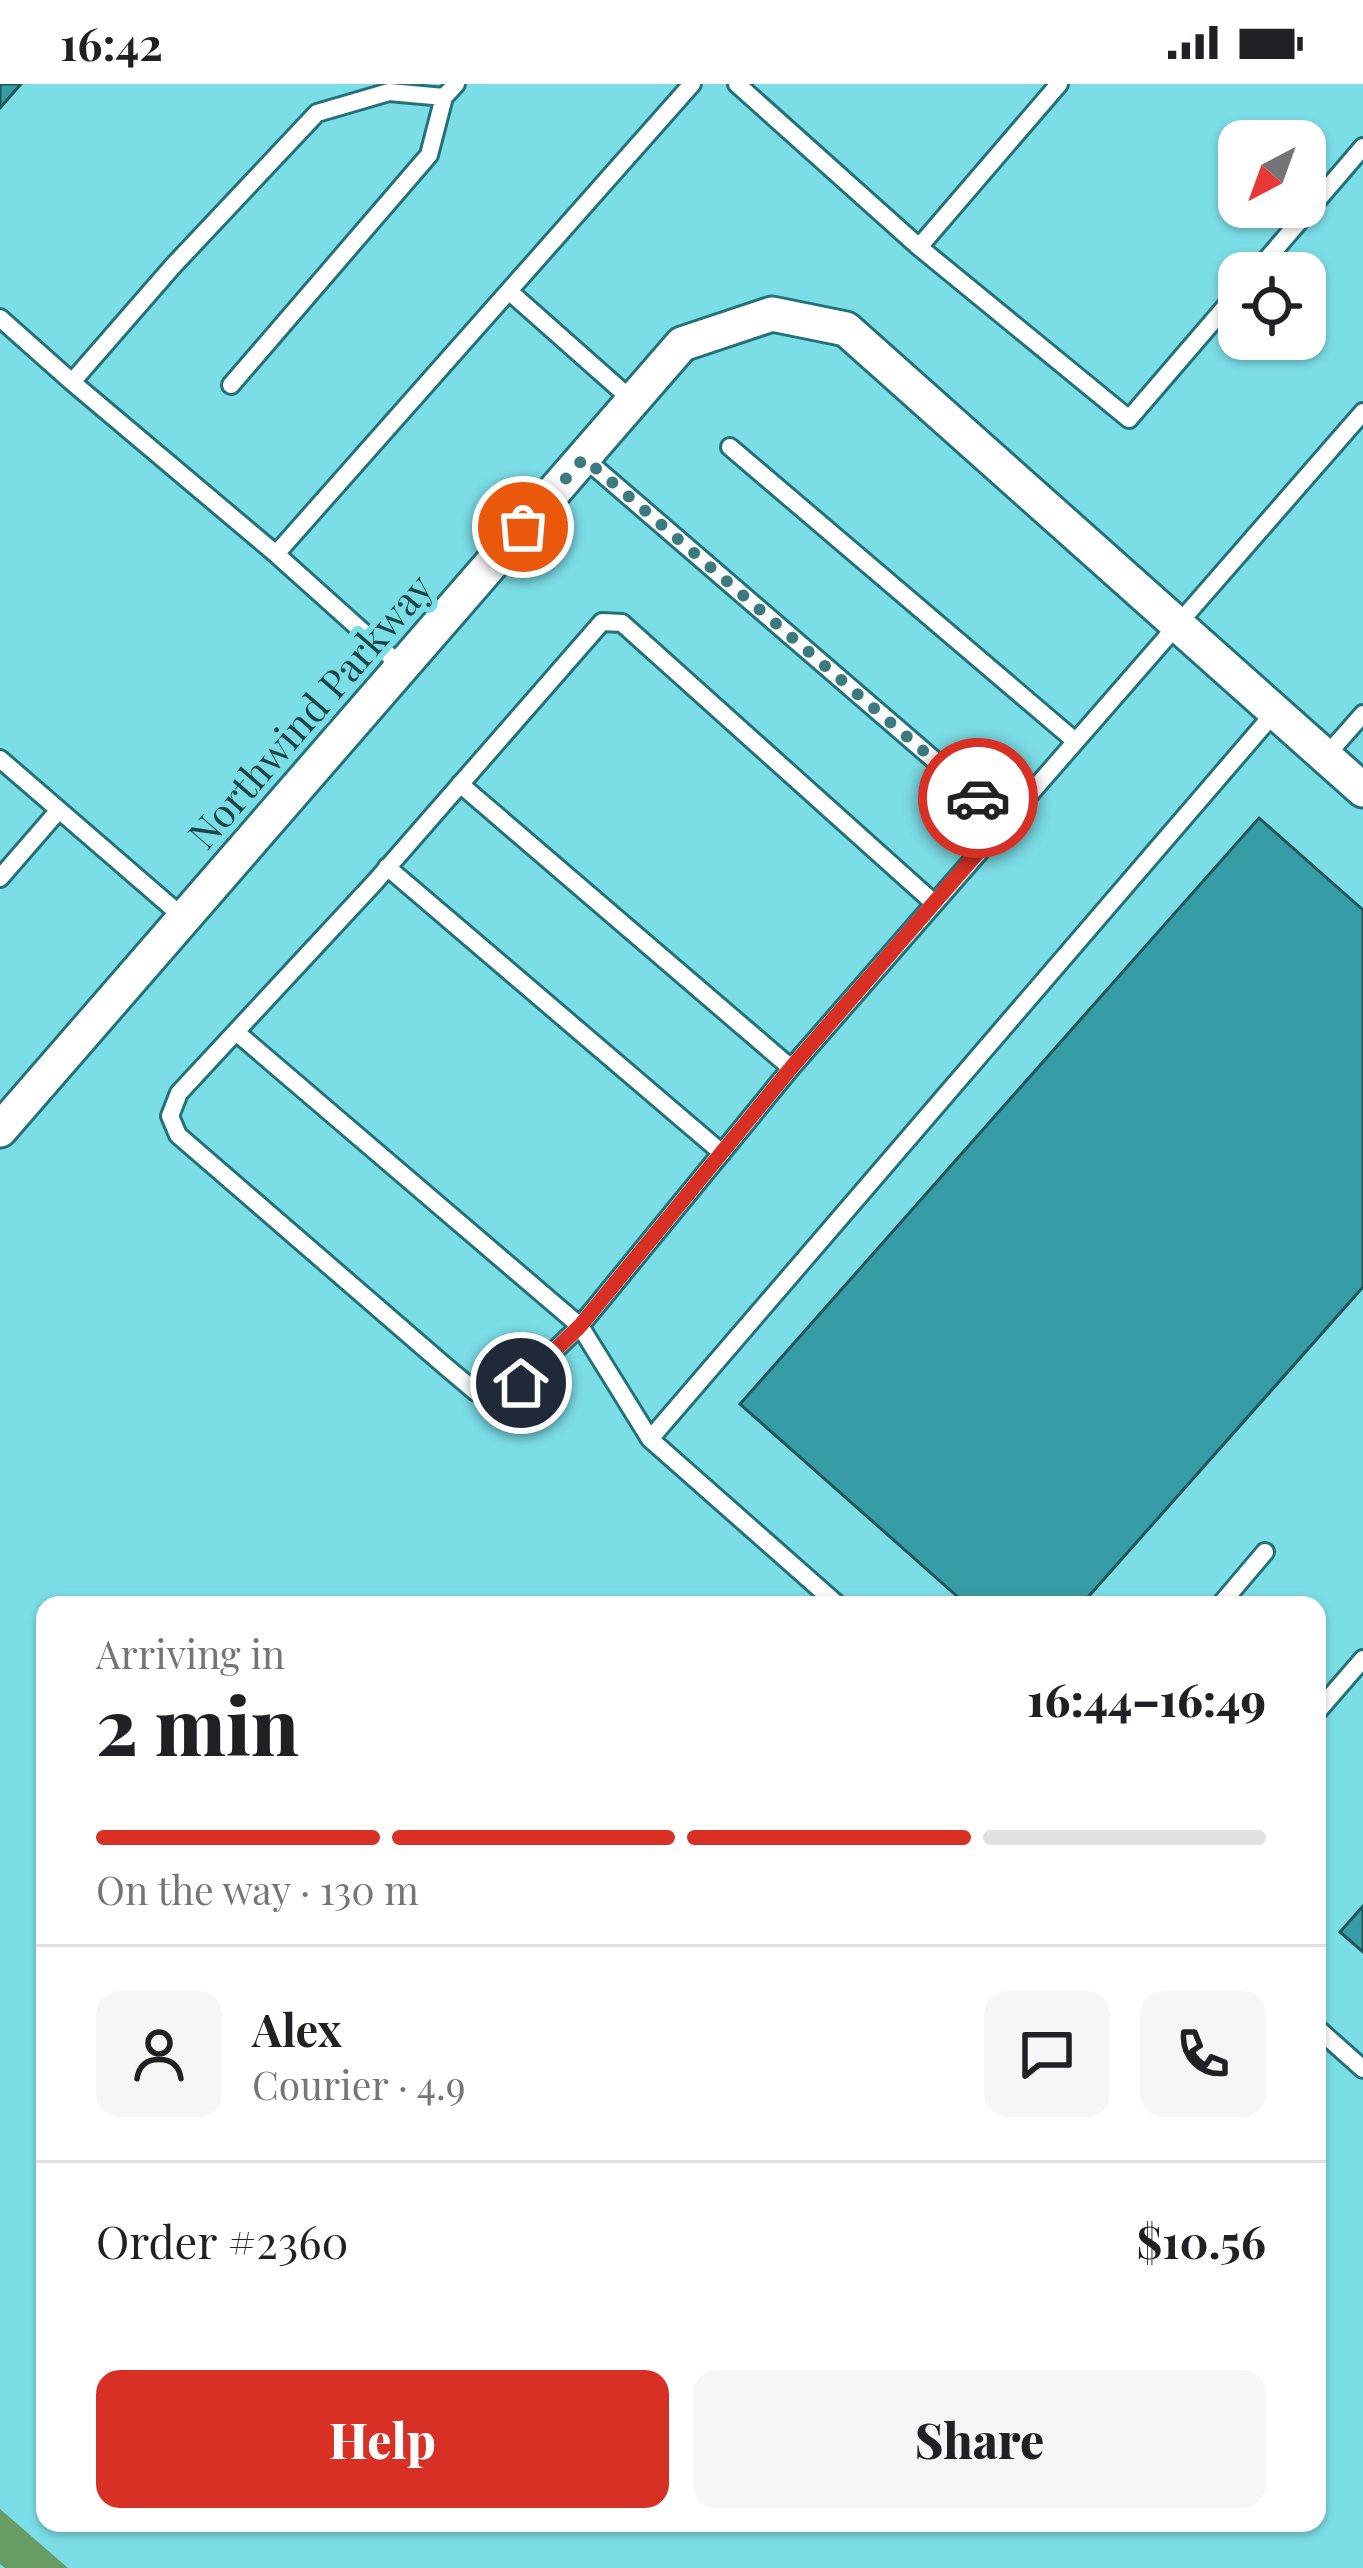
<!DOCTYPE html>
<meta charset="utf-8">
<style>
:root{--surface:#fff;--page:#f6f6f6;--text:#202124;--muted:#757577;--line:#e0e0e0;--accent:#d93025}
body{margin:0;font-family:"Playfair Display",serif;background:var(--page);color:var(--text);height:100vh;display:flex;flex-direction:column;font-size:45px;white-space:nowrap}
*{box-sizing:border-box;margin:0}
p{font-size:39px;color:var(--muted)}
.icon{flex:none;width:66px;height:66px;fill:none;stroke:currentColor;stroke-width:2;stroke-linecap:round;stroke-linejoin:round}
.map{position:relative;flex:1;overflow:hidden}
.details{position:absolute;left:36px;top:1512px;width:1290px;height:936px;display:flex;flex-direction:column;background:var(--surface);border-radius:24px;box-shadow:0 3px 9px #0004}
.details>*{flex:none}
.needle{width:78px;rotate:221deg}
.fabs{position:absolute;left:1218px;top:36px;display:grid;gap:24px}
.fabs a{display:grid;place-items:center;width:108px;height:108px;border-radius:24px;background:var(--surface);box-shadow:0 3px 9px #0004;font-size:60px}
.pin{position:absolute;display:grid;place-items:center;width:102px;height:102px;color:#fff;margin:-51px;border:6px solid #fff;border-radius:50%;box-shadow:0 3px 12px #0007}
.courier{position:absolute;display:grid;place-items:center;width:120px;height:120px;margin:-60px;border:9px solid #d93025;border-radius:50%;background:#fff;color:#222;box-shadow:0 3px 15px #0007}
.overview em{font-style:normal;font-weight:800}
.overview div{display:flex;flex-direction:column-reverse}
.overview{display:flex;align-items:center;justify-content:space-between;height:204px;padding:0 60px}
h1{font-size:78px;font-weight:800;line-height:90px}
.bar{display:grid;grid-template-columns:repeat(4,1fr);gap:18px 12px;align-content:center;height:144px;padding:0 60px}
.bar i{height:15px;border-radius:9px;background:var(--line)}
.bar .on{background:var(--accent)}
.bar p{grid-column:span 4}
.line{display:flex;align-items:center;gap:30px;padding:0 60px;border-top:3px solid var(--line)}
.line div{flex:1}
.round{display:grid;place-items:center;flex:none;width:126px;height:126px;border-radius:24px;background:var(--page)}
.action{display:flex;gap:24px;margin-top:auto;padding:24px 60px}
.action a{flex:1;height:138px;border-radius:24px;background:var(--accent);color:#fff;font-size:48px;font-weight:800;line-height:138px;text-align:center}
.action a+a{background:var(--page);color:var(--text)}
.status{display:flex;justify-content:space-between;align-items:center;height:84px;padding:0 60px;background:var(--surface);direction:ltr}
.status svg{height:33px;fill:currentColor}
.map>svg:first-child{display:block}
.water{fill:#679c64}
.building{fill:#369da6;stroke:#21565a;stroke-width:3}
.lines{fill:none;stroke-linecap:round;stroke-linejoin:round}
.lane-casing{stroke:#247279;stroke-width:22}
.street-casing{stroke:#247279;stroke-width:39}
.lane{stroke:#fff;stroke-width:16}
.street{stroke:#fff;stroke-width:33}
.done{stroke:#3d7a7f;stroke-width:12;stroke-dasharray:0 21.6}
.route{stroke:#d93025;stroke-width:15}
.labels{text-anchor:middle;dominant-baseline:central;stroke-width:12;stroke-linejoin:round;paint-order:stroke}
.street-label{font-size:39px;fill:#1b4448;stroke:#7bdde6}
</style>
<div class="status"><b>16:42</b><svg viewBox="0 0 49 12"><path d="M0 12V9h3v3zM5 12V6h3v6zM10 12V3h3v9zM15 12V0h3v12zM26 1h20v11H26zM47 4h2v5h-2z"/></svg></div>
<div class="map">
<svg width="1363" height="2484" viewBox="0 0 1363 2484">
<rect width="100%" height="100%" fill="#7bdde6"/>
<path class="water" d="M0,2425L68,2484H5L0,2480Z"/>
<path class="building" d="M0,0H21L0,24Z
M1259,734L1363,826V1203L1081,1521H967L740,1320Z
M1363,1822V1868L1340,1848Z"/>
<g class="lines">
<g class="lane-casing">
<path id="lane" d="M737,0L919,163L1129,335L1239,207
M919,163L1059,0
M1255,189L1363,63
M510,208L633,317
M0,234L72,298
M231,301L429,71L444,13
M730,363L1074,656
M584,374L1005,737
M276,470L692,0
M402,583L276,470L72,298L173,182L317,29L389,8L444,13L456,0
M1325,673L1363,630
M0,675L184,834
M460,700L791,984
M387,783L722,1069
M0,794L59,726
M934,819L622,539L602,538L375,798L179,1009L170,1032L178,1051L445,1282L476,1308L501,1312L521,1299L580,1242L791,984L1363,328
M236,948L580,1242L650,1355L838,1521
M650,1355L1275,628
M1220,1521L1265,1468
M1317,1628L1363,1575
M1317,1944L1363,1985"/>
</g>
<g class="street-casing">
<path id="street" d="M0,1046L682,260L772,230L846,245L1363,706"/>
</g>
<use href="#lane" class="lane"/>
<use href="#street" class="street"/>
</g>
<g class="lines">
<path class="done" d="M523,443L584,374L978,714"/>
<path class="route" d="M521,1299L580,1242L791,984L1005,737L978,714"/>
</g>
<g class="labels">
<g class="street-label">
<text transform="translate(309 626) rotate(-49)">Northwind Parkway</text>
</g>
</g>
</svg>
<div class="fabs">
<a><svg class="needle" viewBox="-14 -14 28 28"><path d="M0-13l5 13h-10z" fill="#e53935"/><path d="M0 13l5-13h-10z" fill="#757577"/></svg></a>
<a><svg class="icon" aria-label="locate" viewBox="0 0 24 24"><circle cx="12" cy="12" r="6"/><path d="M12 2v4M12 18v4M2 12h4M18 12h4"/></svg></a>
</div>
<div class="pin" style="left:523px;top:443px;background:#ea580c"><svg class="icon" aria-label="bag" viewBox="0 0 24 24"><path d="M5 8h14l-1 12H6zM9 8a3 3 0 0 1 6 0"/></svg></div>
<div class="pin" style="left:521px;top:1299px;background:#1f2937"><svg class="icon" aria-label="home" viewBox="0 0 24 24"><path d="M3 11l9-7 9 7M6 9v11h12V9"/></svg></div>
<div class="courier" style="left:978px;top:714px"><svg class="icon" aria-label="car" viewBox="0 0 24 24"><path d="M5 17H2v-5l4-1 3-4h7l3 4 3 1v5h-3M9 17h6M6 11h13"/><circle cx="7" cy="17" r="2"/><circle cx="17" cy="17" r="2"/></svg></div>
<section class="details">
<div class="overview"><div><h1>2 min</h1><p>Arriving in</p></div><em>16:44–16:49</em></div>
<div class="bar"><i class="on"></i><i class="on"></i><i class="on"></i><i></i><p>On the way · 130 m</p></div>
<div class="line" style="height:216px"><a class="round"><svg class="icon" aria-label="person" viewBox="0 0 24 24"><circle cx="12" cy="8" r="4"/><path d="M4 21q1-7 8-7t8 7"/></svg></a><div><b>Alex</b><p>Courier · 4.9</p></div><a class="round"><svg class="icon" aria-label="chat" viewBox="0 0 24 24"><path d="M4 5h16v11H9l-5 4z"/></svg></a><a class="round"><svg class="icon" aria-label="phone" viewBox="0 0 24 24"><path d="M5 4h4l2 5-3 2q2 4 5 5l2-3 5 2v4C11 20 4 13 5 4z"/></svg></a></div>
<div class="line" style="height:156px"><div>Order #2360</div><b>$10.56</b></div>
<div class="action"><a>Help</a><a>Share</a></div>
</section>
</div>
